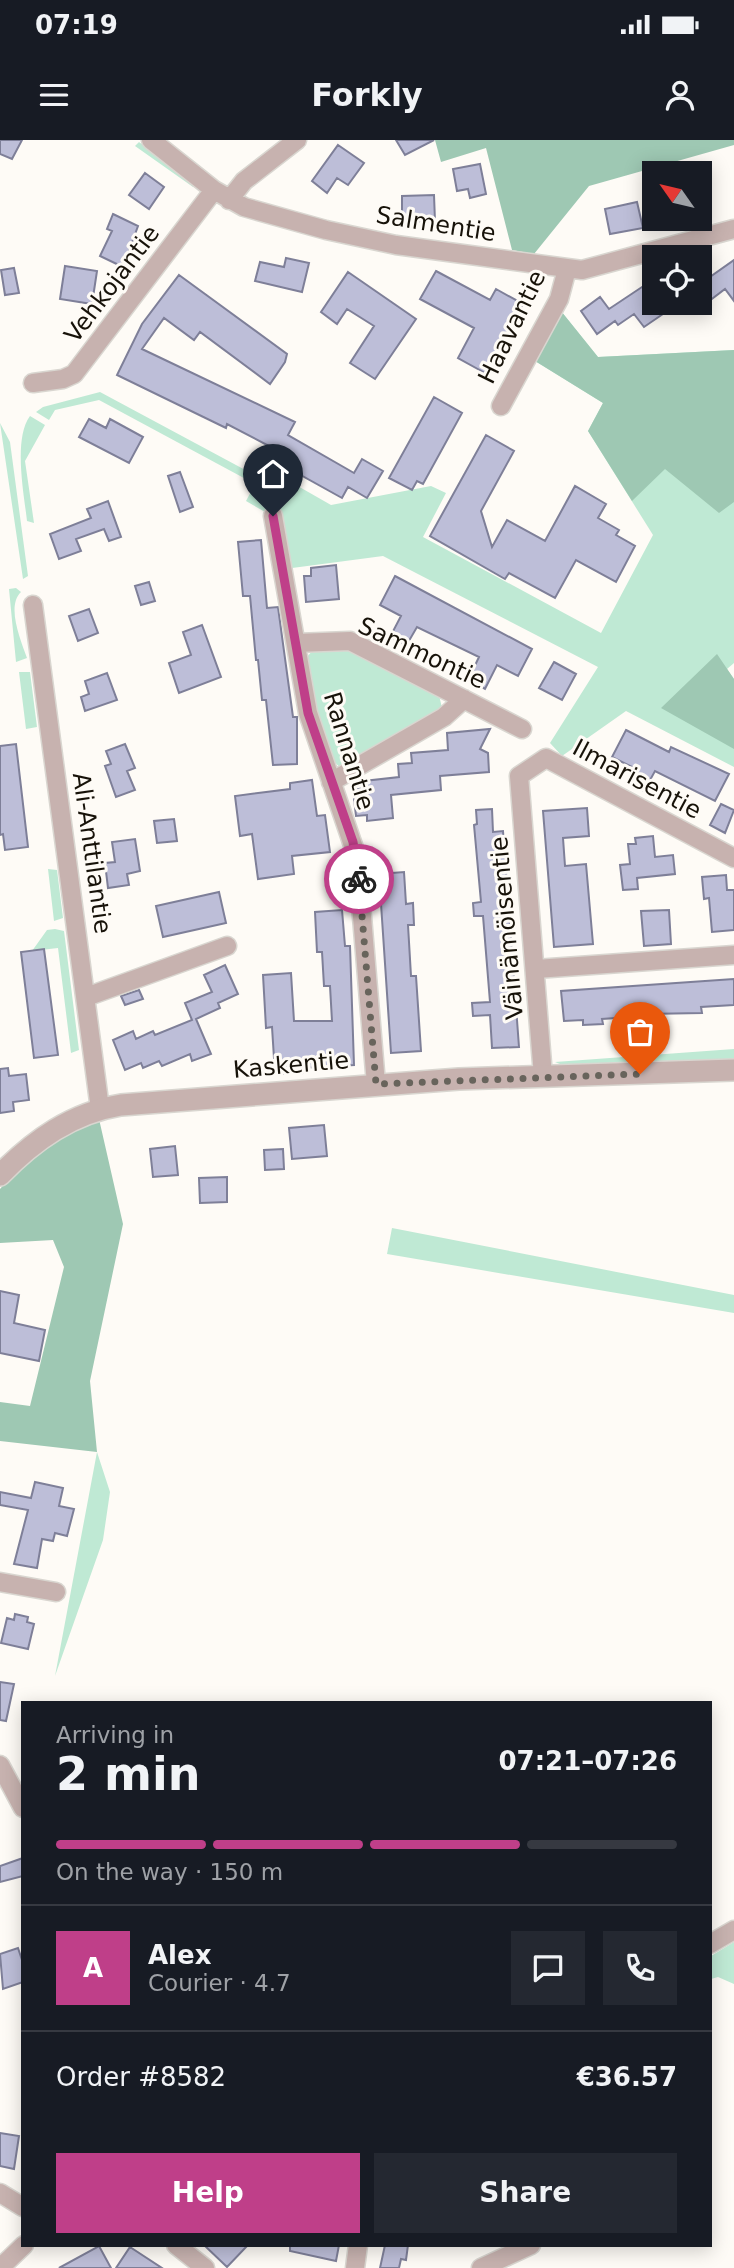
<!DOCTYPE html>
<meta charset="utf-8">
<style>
:root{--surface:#171b24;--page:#242831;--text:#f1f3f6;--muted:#9ea1a6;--line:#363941;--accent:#bf3f89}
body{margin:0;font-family:"DejaVu Sans",sans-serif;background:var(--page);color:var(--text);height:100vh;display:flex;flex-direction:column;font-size:26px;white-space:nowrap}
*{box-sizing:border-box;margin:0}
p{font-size:23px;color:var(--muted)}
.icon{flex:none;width:38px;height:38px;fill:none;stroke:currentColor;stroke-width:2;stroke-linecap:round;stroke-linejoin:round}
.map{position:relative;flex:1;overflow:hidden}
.drawer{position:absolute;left:21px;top:1561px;width:691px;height:546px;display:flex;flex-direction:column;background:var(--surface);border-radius:0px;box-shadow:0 4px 18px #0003}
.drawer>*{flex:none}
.needle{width:46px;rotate:304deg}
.controls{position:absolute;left:642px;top:21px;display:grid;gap:14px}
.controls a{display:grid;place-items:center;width:70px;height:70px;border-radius:0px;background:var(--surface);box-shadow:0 4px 18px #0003;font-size:35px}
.pin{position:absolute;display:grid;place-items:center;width:60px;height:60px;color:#fff;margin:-72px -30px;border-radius:50% 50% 50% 0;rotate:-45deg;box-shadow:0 0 7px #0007}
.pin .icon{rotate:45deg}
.courier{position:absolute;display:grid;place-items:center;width:70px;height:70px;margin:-35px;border:5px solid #bf3f89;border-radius:50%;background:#fff;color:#222;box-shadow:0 2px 9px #0007}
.head em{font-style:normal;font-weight:700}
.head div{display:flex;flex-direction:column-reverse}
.head{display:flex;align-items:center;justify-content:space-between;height:119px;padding:0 35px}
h1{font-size:46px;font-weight:700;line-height:52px}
.bar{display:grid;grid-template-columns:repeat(4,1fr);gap:10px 7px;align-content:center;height:84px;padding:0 35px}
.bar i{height:9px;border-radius:5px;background:var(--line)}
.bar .active{background:var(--accent)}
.bar p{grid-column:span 4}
.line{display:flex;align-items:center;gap:18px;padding:0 35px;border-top:2px solid var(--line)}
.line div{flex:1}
.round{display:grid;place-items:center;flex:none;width:74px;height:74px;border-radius:0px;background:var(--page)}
.primary-button{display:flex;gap:14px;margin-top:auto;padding:14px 35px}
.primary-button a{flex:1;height:80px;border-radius:0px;background:var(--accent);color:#fff;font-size:28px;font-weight:700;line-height:80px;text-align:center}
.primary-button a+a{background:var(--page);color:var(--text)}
.status{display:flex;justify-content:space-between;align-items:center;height:49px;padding:0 35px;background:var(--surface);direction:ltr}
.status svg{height:19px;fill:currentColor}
header{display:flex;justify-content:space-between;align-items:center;height:91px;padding:0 35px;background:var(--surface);font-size:32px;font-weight:700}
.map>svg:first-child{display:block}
.green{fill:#bfe9d4}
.forest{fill:#9ec8b3}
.building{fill:#bdbed8;stroke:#7e7f98;stroke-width:2}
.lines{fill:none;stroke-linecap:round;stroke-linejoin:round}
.minor-casing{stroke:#d9d6d0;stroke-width:21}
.tertiary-casing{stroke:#d9d6d0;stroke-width:24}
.minor{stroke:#c7b2af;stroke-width:18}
.tertiary{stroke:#c7b2af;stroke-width:21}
.done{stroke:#68645c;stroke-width:7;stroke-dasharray:0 12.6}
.route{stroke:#bf3f89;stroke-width:9}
.labels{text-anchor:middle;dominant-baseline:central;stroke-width:6;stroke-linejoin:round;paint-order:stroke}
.street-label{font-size:24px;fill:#171209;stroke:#fefbf6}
</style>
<div class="status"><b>07:19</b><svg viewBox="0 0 49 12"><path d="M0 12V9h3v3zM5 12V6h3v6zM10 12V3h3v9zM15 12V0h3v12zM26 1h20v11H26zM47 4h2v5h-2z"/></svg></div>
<header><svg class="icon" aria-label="menu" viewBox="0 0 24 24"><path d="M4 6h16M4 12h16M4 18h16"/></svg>Forkly<svg class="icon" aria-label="person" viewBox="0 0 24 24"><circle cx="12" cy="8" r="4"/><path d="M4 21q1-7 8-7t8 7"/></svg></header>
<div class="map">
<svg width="734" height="2128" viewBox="0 0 734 2128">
<rect width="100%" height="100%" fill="#fefbf6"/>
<path class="green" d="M139,2L192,42L193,47L135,6Z
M561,171L598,217L734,210V523L727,529L734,539V627L626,571L562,616L550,603L598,527L383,416L277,430L275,419H272L265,372L246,361L255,344L99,260L55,270L49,280L36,272L43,267L100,252L260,338L268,329L331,365L431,346L446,353L423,397L601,493L653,395L588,291L603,263L535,221Z
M30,276L45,285L25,321L34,383L27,381C24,354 13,299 30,276Z
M0,283L10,302L28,436L23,439Z
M16,448L21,452C6,466 21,501 27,518L16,522L9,449Z
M342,506L439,555L442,568L341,628C313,606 311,550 307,517L313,510Z
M19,532H30L37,587L26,589Z
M48,729L57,730L63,778L54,781Z
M55,789L64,791L79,910L71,913L58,808L32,811L47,790Z
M734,909V920L565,926L555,922Z
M392,1088L734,1155V1173L387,1114Z
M97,1312L110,1352L103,1400L55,1536Z
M734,1802V1844L718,1837L711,1839V1816Z"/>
<path class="forest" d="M435,0H734V5L589,46L534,114L512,110L486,8L441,22Z
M561,171L598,217L734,210V362L719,373L665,329L632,361L588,291L603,263L535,221Z
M717,514L734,539V609L661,568Z
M99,979L123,1084L90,1241L97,1312L0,1301V1262L30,1266L64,1127L53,1100L0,1103V1049L32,1013Z"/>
<path class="building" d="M0,0H22L12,19L0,14Z
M396,0H434L405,15Z
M338,5L364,23L348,45L337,38L327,53L312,41Z
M480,24L486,54L470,58L468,49L457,51L453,29Z
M145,33L164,47L149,69L129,55Z
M434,55L435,81L402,82V56Z
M637,62L643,88L610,94L605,69Z
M113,74L138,86L123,127L100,116L112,91L107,89Z
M286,118L309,123L302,152L255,141L260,122L284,127Z
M734,120V161L725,149L700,168V144Z
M65,126L97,131L92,164L60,159Z
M14,128L19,153L5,155L1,130Z
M436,131L490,160L496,149L523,164L485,233L458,218L474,188L420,159Z
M348,132L416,179L375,239L350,223L374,186L347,169L337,184L321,172Z
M179,135L287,214L285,222L270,244L200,192L194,200L164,178L142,209L295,282L288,295L354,333L362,319L383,331L367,358L348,347L342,358L281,324L286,315L227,284L226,288L117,235L142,184Z
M645,145L650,152L654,149V163H679L644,187L634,174L618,185L615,181L597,194L581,171L600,157L609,169Z
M434,257L462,273L423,344L417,341L412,350L389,338Z
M89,279L106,288L110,279L143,297L129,323L79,297Z
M486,295L514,311L481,371L492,407L507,380L545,401L575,346L606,364L598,378L619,390L616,395L635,406L616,442L576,420L555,458L509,433L505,439L430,396Z
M180,332L193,367L180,372L168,336Z
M108,361L121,397L109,401L104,389L76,399L81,411L59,419L50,394L91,378L87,369Z
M261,400L267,468L278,467L293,577H297V624L273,625L266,560H262L258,520H256L250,456H243L238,402Z
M336,425L339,459L306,462L304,436H311V428Z
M395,436L532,509L518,536L497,525L485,549L468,540L479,517L417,487L406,506L390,497L401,476L380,465Z
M149,442L155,461L141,465L135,446Z
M89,469L98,493L78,501L69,476Z
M202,485L221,537L179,553L169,523L191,515L183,492Z
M554,522L576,534L562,560L539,548Z
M107,533L117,560L85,571L81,557L89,554L85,541Z
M490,589L480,609L488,613L489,632L440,636L441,650L391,655L393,678L367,681V675L356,676L353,650L364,648V641L399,637L398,624L412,623L411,613L448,610L447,593Z
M626,590L669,612L671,607L729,634L715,661L655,631L644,651L628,643L636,629L612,617Z
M16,604L28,707L5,710L3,694L0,695V606Z
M125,604L135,628L127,631L135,650L116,657L105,626L111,624L106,611Z
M312,640L317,676L325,675L330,712L292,716L294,734L258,739L252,694L240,696L235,656L290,649V643Z
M721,664L734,670L725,693L710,685Z
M587,668L589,696L563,698L565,726L586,724L593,804L554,807L543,671Z
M492,669L493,692L503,691L519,907L492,908L490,875L473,876L472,863L490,862L483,776H474L473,763L481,762L474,685L477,684L476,670Z
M174,679L177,701L157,703L154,681Z
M653,696L655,717L673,715L675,734L637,738L638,749L623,750L620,725L630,724L628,704H636L635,698Z
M135,699L140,731L127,734L129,745L108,748L105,723L115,722L112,702Z
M404,732L406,764L413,763L414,785H408L411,836H416L421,911L391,913L379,734Z
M726,735L727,750H734V790L712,792L709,758L704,759L702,737Z
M219,752L226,783L163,797L156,766Z
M342,770L345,806H350L354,925L302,928L303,933L275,934L272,887L266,888L263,835L291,833L294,881H332L330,846H324L322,812H317L315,772Z
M669,770L671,804L644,806L641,771Z
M44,809L58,915L34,918L21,812Z
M225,825L238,854L218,863L220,868L196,879L211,914L192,921L190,914L162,926L159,921L143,928L141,923L125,930L113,900L133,891L136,899L153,891L155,895L192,880L185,863L212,852L204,835Z
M734,839V865L701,867L702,873L645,874V876L602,879L603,884L583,885V880L564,881L561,851Z
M139,850L143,859L125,865L121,856Z
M8,928L9,936L26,934L29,960L13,962L14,971L0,973V929Z
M324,985L327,1016L292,1019L289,988Z
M175,1006L178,1035L153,1037L150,1009Z
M283,1009L284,1029L265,1030L264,1010Z
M227,1037V1062L200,1063L199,1038Z
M0,1151L19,1155L14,1183L45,1190L39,1221L0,1213Z
M35,1342L63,1348L59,1366L74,1369L67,1396L55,1393L53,1401L42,1399L37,1428L14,1424L28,1370L0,1365V1352L31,1358Z
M15,1474L28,1477L27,1482L34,1484L28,1509L1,1503L7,1478L14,1480Z
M0,1542L14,1544L6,1581L0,1580Z
M23,1718V1736L0,1742V1726Z
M18,1808L23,1823V1842L3,1849L0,1814Z
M0,1993L19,1996L14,2029L0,2026Z
M204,2105H248L227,2127Z
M290,2105H339L336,2121L290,2111Z
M385,2105H408L406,2120L401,2119L399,2128H380Z
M99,2106L111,2128H59Z
M130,2107L162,2128H116Z"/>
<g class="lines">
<g class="minor-casing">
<path id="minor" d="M151,0L214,50L244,67L326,90L396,105L582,130L734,89
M229,60L244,41L297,0
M33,243L63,239L74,234L214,50
M501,266L559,159L567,129
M273,376L308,573L357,717L376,944
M33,465L100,969
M296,503L350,501L522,589
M331,642L444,577L464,559
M536,829L734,815
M86,857L227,806
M543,936L519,636L546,618L734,718
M0,1442L56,1452
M0,1625L23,1668
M710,1804L734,1790
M0,2053L23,2067
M176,2105L205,2128
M0,2128L24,2105
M355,2128L358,2105
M481,2128L531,2105"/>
</g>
<g class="tertiary-casing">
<path id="tertiary" d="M0,1035C34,1000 72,973 121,965L459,939L734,930"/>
</g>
<use href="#minor" class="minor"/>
<use href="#tertiary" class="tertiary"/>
</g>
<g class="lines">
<path class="done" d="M359,739L376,944L640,934"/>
<path class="route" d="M273,376L308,573L353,702L359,739"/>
</g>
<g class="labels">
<g class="street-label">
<text transform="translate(436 84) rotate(9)">Salmentie</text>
<text transform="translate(112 144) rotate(-53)">Vehkojantie</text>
<text transform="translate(512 187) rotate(-64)">Haavantie</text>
<text transform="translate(422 513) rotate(25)">Sammontie</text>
<text transform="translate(349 611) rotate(73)">Rannantie</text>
<text transform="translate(637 639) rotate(28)">Ilmarisentie</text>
<text transform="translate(92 713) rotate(82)">Ali-Anttilantie</text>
<text transform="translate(507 788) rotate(-95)">Väinämöisentie</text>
<text transform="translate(291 925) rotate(-5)">Kaskentie</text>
</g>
</g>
</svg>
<div class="controls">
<a><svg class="needle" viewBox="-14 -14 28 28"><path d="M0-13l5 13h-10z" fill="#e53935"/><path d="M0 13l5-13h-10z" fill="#9ea1a6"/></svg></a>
<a><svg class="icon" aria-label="locate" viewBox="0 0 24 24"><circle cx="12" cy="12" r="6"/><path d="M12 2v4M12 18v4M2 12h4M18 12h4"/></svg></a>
</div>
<div class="pin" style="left:640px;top:934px;background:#ea580c"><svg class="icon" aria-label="bag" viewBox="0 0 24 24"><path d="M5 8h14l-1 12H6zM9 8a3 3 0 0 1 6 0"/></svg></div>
<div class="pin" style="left:273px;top:376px;background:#1f2937"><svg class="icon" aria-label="home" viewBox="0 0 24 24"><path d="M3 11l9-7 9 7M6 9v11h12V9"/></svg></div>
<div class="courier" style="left:359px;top:739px"><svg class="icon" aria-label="bike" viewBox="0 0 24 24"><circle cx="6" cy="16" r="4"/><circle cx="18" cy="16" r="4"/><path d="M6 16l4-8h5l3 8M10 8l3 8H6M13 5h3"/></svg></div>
<section class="drawer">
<div class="head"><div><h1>2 min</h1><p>Arriving in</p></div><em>07:21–07:26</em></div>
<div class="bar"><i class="active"></i><i class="active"></i><i class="active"></i><i></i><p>On the way · 150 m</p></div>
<div class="line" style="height:126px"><b class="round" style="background:var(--accent);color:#fff">A</b><div><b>Alex</b><p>Courier · 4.7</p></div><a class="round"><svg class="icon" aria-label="chat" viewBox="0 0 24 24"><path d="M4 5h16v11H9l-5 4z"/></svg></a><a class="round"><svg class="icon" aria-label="phone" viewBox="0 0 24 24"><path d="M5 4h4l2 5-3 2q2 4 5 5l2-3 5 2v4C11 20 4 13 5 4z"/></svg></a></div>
<div class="line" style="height:91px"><div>Order #8582</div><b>€36.57</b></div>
<div class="primary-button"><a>Help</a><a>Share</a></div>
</section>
</div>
